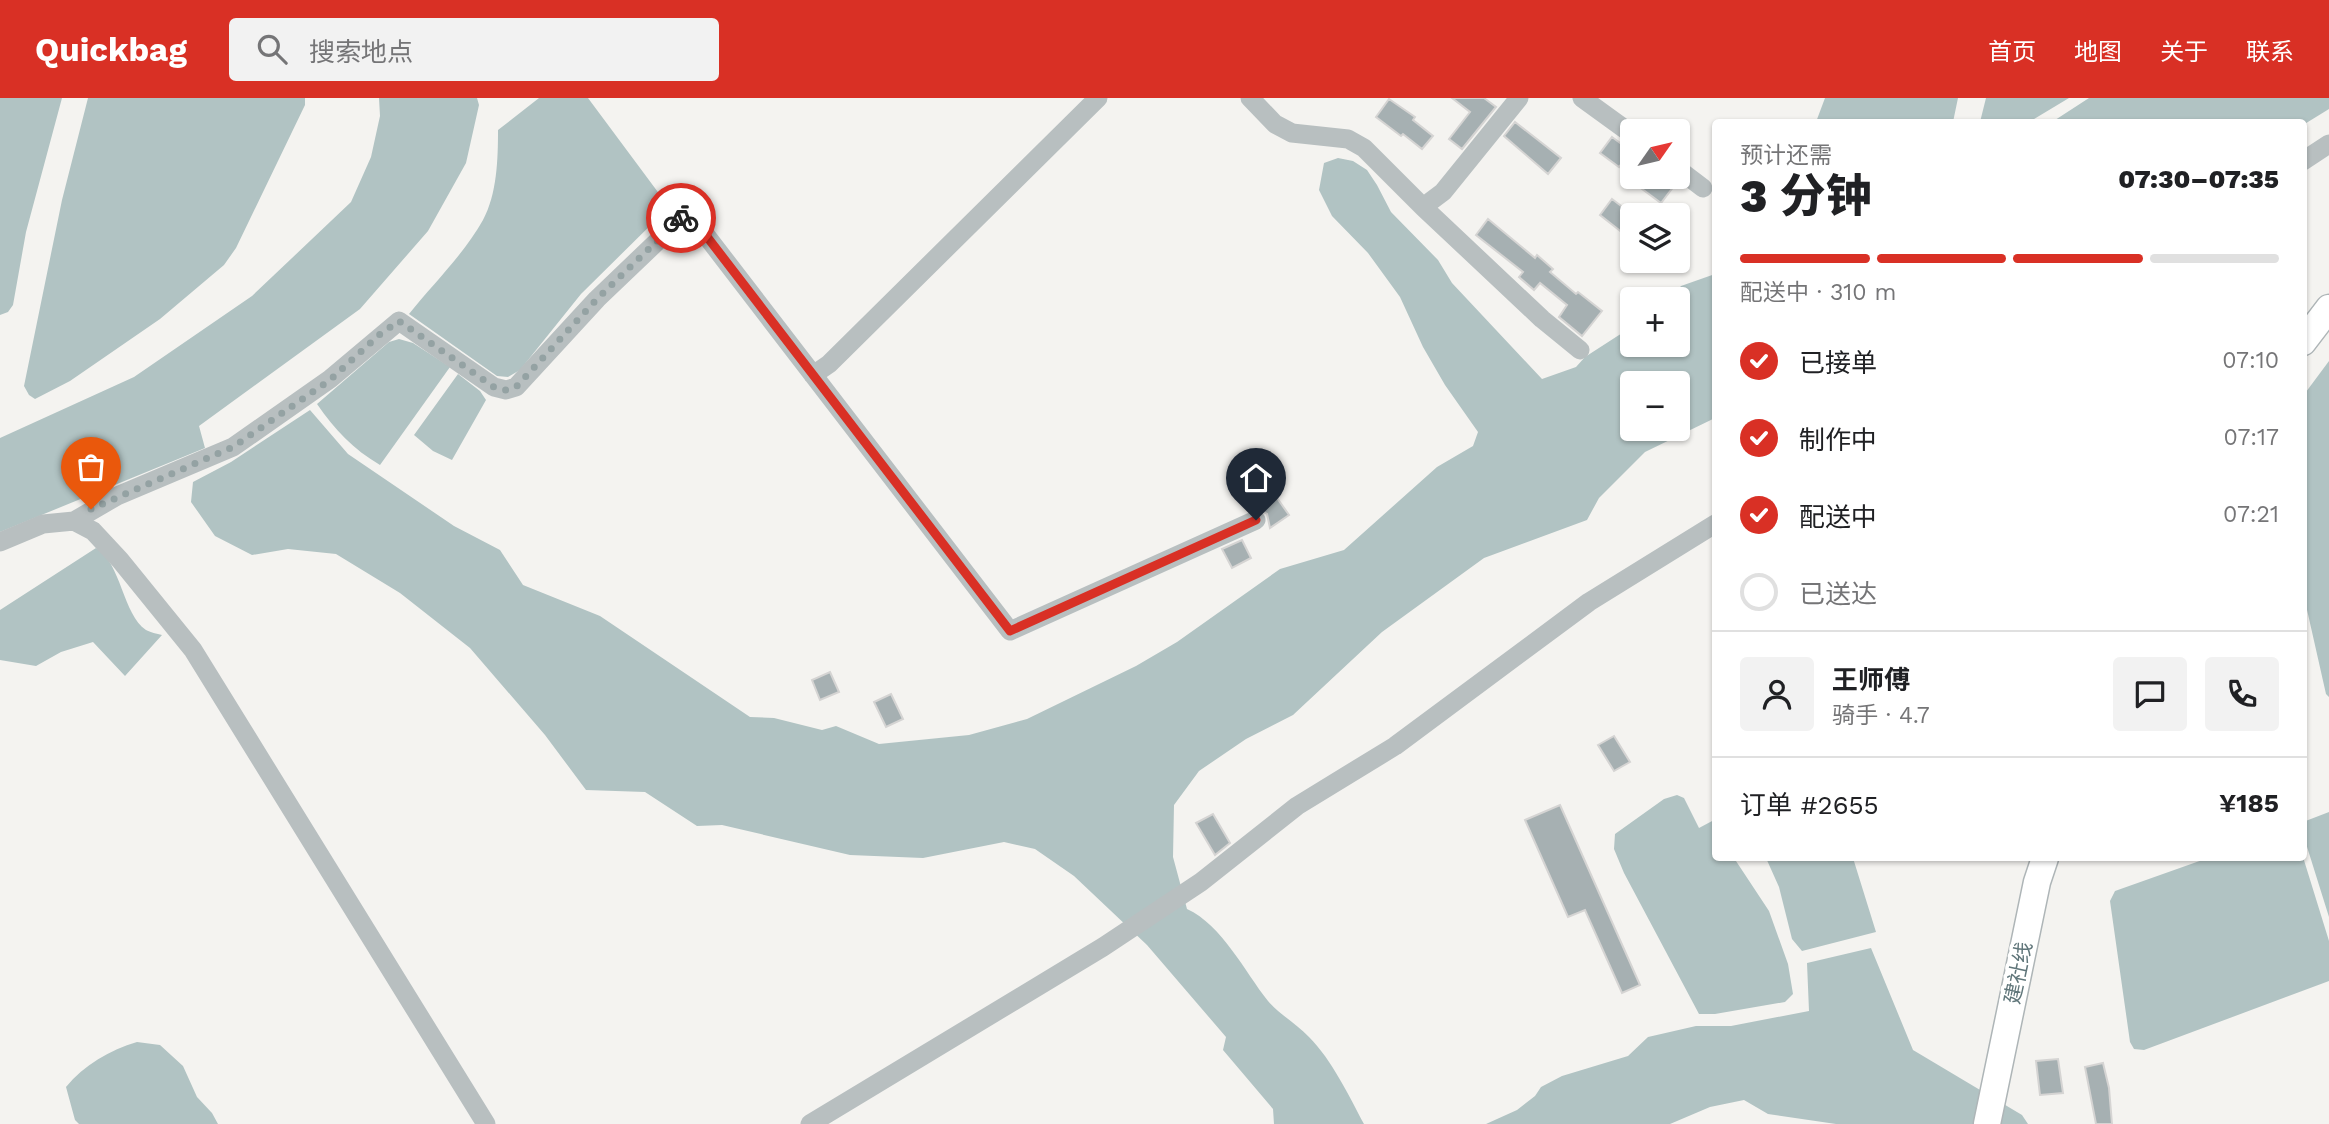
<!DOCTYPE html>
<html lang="zh">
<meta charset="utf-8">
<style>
:root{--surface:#fff;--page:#f2f2f2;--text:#202124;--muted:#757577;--line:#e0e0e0;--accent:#d93025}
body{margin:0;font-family:"Work Sans","Noto Sans SC",sans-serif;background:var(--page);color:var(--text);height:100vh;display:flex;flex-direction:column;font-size:26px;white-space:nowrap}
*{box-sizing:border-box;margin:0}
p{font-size:23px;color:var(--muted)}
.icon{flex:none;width:38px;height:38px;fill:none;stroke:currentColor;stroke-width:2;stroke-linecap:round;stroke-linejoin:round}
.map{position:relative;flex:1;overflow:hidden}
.sheet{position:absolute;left:1712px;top:21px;width:595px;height:742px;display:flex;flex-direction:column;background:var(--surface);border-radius:7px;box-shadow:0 2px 5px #0004}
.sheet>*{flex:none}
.needle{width:46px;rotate:56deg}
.buttons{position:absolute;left:1620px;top:21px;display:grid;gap:14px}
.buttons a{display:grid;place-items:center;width:70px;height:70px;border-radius:7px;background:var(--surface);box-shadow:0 2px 5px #0004;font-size:35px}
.pin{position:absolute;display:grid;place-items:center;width:60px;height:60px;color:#fff;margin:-72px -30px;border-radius:50% 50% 50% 0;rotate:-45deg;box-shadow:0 0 7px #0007}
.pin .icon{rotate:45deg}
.courier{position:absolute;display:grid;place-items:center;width:70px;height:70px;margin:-35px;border:5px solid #d93025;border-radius:50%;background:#fff;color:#222;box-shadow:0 2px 9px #0007}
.headline em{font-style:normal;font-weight:800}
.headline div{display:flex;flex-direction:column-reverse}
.headline{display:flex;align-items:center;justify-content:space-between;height:119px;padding:0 28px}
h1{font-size:46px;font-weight:800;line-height:52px}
.bar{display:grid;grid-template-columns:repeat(4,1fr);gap:10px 7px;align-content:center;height:84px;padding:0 28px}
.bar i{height:9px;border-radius:5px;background:var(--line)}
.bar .current{background:var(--accent)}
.bar p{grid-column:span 4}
.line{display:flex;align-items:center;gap:18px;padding:0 28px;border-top:2px solid var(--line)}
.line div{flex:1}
.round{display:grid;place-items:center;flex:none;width:74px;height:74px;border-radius:7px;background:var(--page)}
ol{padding:0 28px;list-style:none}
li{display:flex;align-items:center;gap:21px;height:77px}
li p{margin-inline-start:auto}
li .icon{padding:7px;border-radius:50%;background:var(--accent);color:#fff;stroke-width:4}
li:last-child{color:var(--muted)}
li i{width:38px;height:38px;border:4px solid var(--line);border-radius:50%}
header{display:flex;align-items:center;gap:42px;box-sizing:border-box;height:98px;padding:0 35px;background:var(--accent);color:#fff}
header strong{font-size:33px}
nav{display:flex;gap:38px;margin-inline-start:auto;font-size:24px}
.search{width:490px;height:63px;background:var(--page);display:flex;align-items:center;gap:18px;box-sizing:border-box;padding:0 24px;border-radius:7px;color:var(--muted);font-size:26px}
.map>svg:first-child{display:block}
.water{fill:#b1c3c3;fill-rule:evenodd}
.building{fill:#a6b0b2;stroke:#d5d4d3;stroke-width:2}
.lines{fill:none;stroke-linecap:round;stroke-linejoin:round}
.major-casing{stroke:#aeb5b7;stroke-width:29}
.minor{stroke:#b8bfc0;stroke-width:19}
.major{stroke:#fff;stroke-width:26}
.done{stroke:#94a2a3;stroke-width:7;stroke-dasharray:0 12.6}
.route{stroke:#d93025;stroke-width:9}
.labels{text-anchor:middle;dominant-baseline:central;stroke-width:7;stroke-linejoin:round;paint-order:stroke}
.street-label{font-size:21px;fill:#60767a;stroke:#fff}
</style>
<header>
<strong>Quickbag</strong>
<div class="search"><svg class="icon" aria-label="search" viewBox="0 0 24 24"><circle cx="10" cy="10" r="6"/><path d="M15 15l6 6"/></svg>搜索地点</div>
<nav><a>首页</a><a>地图</a><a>关于</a><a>联系</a></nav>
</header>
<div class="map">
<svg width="2329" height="1026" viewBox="0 0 2329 1026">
<rect width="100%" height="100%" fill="#f4f3f0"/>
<path class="water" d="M0,0H62L26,134L13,207L8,214L0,217Z
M88,0H305V7L236,150L224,167L160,221L70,283L35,301L29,297L24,288L62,102Z
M379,0H477L479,7L466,65L428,133L360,211L199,328L205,350L0,434V340L134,279L252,198L351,104L371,59L380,18Z
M539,0H588L669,109L581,196L520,272L508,279L497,278L409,216C433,186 464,156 483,122C497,96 498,62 498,32Z
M1825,0H1958L1953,24H1816Z
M1986,0H2069L2029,24H1980Z
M2089,0H2329V11L2303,27V24H2052Z
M1338,60L1353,63L1367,72L1377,87L1391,114L1438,162L1452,185L1542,281L1576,269L1585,259L1633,228V247H1678V201H1670L1681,188L1715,176V320L1645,354L1599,400L1587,422L1484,460L1382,534L1293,617L1246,641L1199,673L1174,707L1173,759L1187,811C1222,827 1245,874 1268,903C1280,917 1297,926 1309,939C1332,962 1349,998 1364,1026H1274L1273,1011L1223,952L1226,939L1147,847L1074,778L1035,751L1004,744L923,760L850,757L722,727L697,728L645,694L586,692L545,637L470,550L400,495L336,456L288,451L252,457L215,438L191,404L193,384L231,364L310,312L348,356L454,428L500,452L523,487L600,518L750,619L774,620L822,632L836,628L879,646L969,637L1027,621L1136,568L1177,544L1280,471L1344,452L1437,369L1473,348L1478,334L1445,287L1423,249L1400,199L1368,155L1332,118L1319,92L1324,65ZM1633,285H1678V331H1633Z
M399,241L413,245L450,269L380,367C353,351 335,332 317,306L389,244Z
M2329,263V599L2326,596L2303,494V298Z
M458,276L480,293L486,302L452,362L433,353L414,337Z
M96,450C121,464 123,517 146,532C150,534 157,536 162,537L125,578L93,544L61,554L36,568L0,562V512Z
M1677,697L1684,700L1699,730L1714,722L1715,760H1734L1769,813L1788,866L1793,896L1785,904L1715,916H1699L1624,775L1614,751L1615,736L1664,701Z
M2329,714V819L2303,736V724Z
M2303,759L2329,843V883L2144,952L2134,951L2130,944L2110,803L2115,793L2208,760Z
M1766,760H1853L1876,834L1802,853L1792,841L1779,789Z
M1871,850L1913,952L2022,1017L2028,1026H1836L1768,1016L1744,1002L1710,1009L1670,1026H1486L1517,1012L1535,998L1541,989L1562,978L1628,958L1648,939L1696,928H1731L1809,913L1807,865Z
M137,944L160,947L183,968L197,999L212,1015L218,1026H79L75,1022L66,989C84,967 110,952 137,944Z"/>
<path class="building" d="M1452,0H1484L1496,9L1462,51L1449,41L1470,14Z
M1389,1L1415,19L1413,22L1433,38L1422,51L1403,36L1401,38L1376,19Z
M1515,24L1561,60L1548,76L1504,38Z
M1612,39L1631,53L1619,69L1600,55Z
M1626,79H1661L1674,88L1661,105Z
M1612,101L1633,117V143L1600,117Z
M1488,121L1535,160L1537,157L1553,171L1550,174L1576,196L1578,194L1602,213L1582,238L1559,219L1567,207L1540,185L1534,192L1519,179L1523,174L1476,137Z
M1275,397L1289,417L1270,430L1267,416L1257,410Z
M1242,442L1251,460L1232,470L1222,451Z
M830,574L839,594L820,602L812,582Z
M891,596L903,621L886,629L874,604Z
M1614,638L1630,664L1614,673L1598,647Z
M1560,707L1640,887L1622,895L1585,812L1568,819L1525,722Z
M1213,716L1230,745L1215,757L1196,725Z
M2058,961L2063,995L2040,997L2036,963Z
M2103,965L2109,990L2112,1026H2096L2085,969Z"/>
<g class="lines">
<g class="major-casing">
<path id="major" d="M2303,244L2329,210
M1987,1026L2037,784L2045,760"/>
</g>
<path class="minor" d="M1250,0L1275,26L1292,35L1348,41L1364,50L1423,109L1443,94L1519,0
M1582,0L1633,37
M2303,63L2329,46
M1678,71L1703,90
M1423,109L1542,221L1580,252
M813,277L829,266L1098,0
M74,423L93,433L120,462L193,552L486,1026
M0,444L43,426L74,423L117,398L233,349L330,281L399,223L494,289L506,292L516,289L597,201L688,114L1010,533L1256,422
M810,1026L1103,849L1201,784L1297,708L1395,648L1589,504L1715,426"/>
<use href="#major" class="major"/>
</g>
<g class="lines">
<path class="done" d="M91,411L233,349L330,282L379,237L399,223L494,289L506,292L516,289L597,201L681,120"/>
<path class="route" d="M681,120L688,114L1010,533L1256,422"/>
</g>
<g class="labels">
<g class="street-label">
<text transform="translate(2018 875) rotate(-78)">建社线</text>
</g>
</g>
</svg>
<div class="buttons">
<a><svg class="needle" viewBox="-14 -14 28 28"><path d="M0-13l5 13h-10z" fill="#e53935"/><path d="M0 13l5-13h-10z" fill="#757577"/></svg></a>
<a><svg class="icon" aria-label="layers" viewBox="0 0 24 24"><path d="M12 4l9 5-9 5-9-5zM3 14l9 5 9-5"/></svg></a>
<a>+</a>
<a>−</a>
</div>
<div class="pin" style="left:91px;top:411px;background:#ea580c"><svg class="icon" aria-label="bag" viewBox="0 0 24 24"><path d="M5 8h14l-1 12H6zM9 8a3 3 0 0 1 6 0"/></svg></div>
<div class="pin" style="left:1256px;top:422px;background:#1f2937"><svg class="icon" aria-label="home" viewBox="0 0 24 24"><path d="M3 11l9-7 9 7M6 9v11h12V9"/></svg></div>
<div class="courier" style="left:681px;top:120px"><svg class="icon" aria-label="bike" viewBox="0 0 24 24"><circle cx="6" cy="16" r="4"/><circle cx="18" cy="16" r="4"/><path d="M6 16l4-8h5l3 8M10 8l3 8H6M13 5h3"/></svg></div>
<section class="sheet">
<div class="headline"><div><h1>3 分钟</h1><p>预计还需</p></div><em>07:30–07:35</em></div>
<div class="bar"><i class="current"></i><i class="current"></i><i class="current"></i><i></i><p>配送中 · 310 m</p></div>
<ol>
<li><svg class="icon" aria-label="check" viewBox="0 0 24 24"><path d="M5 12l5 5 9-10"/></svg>已接单<p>07:10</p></li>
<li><svg class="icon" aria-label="check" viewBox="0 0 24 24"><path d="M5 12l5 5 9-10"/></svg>制作中<p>07:17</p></li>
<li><svg class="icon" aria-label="check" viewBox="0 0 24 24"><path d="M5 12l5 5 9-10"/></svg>配送中<p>07:21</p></li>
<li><i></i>已送达</li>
</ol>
<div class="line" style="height:126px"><a class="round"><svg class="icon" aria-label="person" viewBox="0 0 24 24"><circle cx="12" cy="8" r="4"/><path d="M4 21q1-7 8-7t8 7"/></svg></a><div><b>王师傅</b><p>骑手 · 4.7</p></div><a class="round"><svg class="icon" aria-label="chat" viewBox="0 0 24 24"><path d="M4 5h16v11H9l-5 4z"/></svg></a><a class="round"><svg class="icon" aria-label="phone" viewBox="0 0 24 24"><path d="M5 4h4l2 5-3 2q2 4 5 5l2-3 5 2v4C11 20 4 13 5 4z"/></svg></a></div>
<div class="line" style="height:91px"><div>订单 #2655</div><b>¥185</b></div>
</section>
</div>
